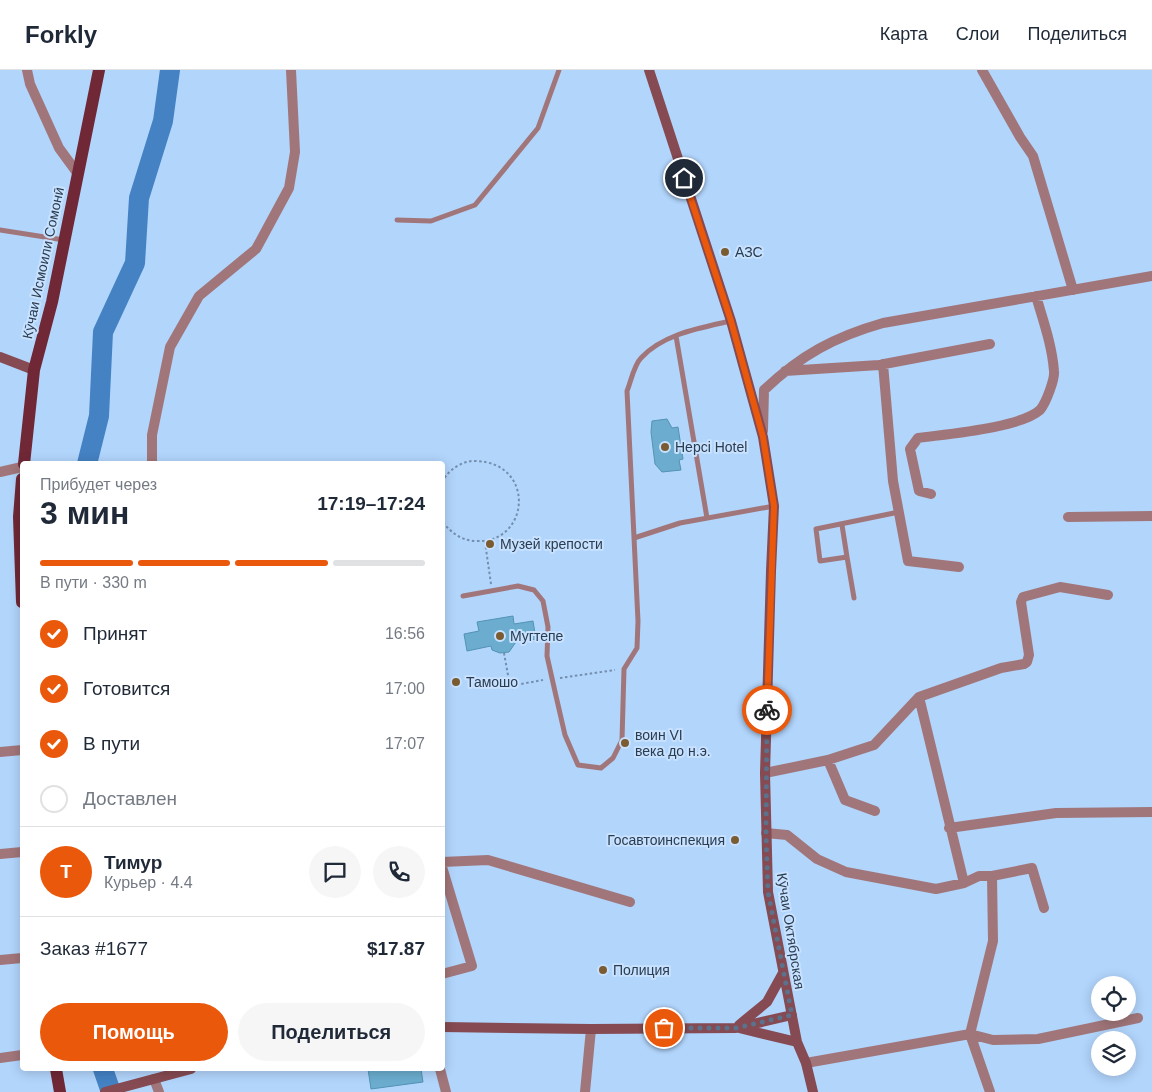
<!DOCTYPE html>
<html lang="ru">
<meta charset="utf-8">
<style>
:root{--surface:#fff;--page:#f6f6f7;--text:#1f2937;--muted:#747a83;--line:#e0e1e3;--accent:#ea580c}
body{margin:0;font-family:Helvetica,sans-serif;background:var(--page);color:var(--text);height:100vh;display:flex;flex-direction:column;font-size:19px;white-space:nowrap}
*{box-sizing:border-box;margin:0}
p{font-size:16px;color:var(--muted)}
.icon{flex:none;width:28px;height:28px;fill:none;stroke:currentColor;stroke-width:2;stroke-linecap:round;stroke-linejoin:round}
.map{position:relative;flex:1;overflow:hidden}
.drawer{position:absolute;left:20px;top:391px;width:425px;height:610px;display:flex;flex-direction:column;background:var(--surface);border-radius:5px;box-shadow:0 2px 12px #0003}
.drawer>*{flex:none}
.buttons{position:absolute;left:1091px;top:906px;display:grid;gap:10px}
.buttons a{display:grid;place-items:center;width:45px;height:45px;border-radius:50%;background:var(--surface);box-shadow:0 2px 12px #0003;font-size:25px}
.pin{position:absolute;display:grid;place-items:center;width:42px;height:42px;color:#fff;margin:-21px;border:2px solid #fff;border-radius:50%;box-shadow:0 1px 5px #0007}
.courier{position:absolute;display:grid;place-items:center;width:50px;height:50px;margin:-25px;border:4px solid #ea580c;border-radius:50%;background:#fff;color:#222;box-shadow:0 1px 6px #0007}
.head em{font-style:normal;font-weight:700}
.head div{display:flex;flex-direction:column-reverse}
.head{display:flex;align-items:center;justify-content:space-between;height:85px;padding:0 20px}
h1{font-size:32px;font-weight:700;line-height:38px}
.bar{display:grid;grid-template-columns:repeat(4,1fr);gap:8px 5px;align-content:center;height:60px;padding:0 20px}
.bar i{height:6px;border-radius:4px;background:var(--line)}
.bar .on{background:var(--accent)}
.bar p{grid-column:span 4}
.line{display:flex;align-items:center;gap:12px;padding:0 20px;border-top:1px solid var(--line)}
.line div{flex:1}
.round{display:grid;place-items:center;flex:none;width:52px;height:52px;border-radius:26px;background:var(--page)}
ol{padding:0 20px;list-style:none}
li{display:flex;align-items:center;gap:15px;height:55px}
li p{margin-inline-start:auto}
li .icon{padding:5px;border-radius:50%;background:var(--accent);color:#fff;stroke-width:4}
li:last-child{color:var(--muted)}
li i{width:28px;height:28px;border:2px solid var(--line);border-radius:50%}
.primary-button{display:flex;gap:10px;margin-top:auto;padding:10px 20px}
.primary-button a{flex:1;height:58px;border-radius:30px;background:var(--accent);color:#fff;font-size:20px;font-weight:700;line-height:58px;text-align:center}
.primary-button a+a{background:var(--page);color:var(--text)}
header{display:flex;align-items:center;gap:30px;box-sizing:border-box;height:70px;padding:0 25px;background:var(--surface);border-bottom:1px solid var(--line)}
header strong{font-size:24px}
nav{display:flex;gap:28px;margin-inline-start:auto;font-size:18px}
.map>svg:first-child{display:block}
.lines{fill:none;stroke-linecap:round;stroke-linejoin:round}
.river{stroke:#4482c4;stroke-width:20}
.building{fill:#6cadcf;stroke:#5293b4}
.path{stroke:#748fad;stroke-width:2;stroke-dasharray:2.5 2.5;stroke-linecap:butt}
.lane{stroke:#a1767a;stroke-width:5}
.street{stroke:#a1767a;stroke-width:10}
.secondary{stroke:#864a52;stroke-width:10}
.primary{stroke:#702836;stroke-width:12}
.done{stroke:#5a728c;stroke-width:5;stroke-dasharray:0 9}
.route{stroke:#ea580c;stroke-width:6}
.poi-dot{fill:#7b5b31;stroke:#c7e1ff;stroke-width:2}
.labels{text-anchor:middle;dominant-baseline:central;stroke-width:4;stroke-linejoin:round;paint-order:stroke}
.poi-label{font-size:14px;fill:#2a3c4f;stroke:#c7e1ff;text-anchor:start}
.street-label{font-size:14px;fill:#2a3c4f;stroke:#c7e1ff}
</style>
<header>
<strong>Forkly</strong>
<nav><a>Карта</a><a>Слои</a><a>Поделиться</a></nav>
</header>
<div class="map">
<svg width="1152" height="1022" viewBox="0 0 1152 1022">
<rect width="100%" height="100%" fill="#b2d5fc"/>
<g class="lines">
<path class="river" d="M87,394L99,346L103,262L135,193L139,128L163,51L170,0
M103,999L111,1022"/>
</g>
<path class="building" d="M667,349L672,358L678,357L683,389L679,390L681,400L662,402L655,394L651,362L652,351Z
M513,546L514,554L533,551L536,569L516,572L509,582L500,583L492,580L491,576L467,581L464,564L479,561L477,552Z
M368,999H421L423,1012L371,1019Z"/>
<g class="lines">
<path class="path" d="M442,412C448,400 463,390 476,391C536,393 530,473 477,471C462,471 451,463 442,451
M485,472L491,514
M504,583L510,616L543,610
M560,608L615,600"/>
<path class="lane" d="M397,150L431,151L475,135L538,58L559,0
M0,160L64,170
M676,266L707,448
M842,455L847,487
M634,468L680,453L774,436
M463,526L518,516L534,520L543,531L548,557L547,586L556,626L565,665L578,695L601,698L613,688L622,670L624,599L637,578L638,551L627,321C631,311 634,295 641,288C663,264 700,258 731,251
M854,528L847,487L820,491L816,459L899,442"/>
<path class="street" d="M27,0L30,14L59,78L78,104
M982,0L1020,67L1033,86L1073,220
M883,294L893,411L908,491L959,497
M785,301L879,295L990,274
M763,361L764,320C801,285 834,267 883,253L1152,206
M152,394V365L170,277L199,226L256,179L289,118L295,82L291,0
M0,402L22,397
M931,424L919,421L910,379L918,368C946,364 1020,358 1040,340C1046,333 1055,309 1054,301C1052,275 1043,250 1036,226
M1068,447L1152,446
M919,627L1001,598L1024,594L1027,592L1029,585L1021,532L1023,527L1060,517L1108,525
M0,682L22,680
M828,690L845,730L875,741
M765,703L828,690L874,675L919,627L964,813L979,806H992L993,871L970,964L806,993
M949,758L1056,743L1152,742
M766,763L787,765L817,789L846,802L936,819L964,813
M0,784L22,782
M442,792L488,790L630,832
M442,797L472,896L442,904
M992,806L1032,798L1044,838
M0,890L22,888
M970,964L993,970L1038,969L1138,948
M970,964L990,1022
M0,988L22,985
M440,999L446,1022
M154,1009L159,1022
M585,1022L591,959"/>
<path class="secondary" d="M649,0L731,251L763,367L774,436L771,501L765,703L768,822L797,972L806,993L813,1022
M0,287L34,300
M739,955L767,932L783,903
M442,957L591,959L736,958L792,945
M739,958L797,972
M105,1022L191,999"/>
<path class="primary" d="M24,394L34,300L52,232L99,0
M22,409L19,447L22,532
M56,999L60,1022"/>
</g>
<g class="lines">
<path class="done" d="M664,958H736L792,945L768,822L766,763L767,640"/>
<path class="route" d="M684,108L731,251L763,367L774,436L767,640"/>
</g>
<g class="poi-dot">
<circle cx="725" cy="182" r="5"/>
<circle cx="665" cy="377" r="5"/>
<circle cx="490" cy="474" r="5"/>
<circle cx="500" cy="566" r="5"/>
<circle cx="456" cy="612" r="5"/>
<circle cx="625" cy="673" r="5"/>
<circle cx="735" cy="770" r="5"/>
<circle cx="603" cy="900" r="5"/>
</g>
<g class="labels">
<g class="poi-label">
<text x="735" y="182">АЗС</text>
<text x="675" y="377">Hepci Hotel</text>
<text x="500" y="474">Музей крепости</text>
<text x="510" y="566">Мугтепе</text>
<text x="466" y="612">Тамошо</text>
<text x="635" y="665">воин VI<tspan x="635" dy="16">века до н.э.</tspan></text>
<text x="725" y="770" text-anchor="end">Госавтоинспекция</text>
<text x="613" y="900">Полиция</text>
</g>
<g class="street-label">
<text transform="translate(43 193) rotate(-78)">Кӯчаи Исмоили Сомонӣ</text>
<text transform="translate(791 861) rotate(81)">Кӯчаи Октябрская</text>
</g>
</g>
</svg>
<div class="buttons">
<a><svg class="icon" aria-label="locate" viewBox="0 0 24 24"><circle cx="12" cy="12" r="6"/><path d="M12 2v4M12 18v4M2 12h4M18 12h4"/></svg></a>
<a><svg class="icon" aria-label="layers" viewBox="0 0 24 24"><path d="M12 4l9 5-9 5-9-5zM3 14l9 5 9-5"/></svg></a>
</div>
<div class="pin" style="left:664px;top:958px;background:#ea580c"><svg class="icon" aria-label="bag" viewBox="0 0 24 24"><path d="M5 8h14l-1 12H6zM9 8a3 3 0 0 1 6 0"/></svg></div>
<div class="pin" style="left:684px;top:108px;background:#1f2937"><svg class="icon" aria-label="home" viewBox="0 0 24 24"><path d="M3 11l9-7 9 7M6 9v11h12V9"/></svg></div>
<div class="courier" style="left:767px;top:640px"><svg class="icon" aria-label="bike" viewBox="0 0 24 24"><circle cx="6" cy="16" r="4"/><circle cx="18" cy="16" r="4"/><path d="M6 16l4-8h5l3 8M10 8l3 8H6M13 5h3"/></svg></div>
<section class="drawer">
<div class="head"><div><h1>3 мин</h1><p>Прибудет через</p></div><em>17:19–17:24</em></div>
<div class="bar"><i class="on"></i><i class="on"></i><i class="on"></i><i></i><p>В пути · 330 m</p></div>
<ol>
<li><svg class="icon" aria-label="check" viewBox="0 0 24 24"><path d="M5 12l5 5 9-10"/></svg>Принят<p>16:56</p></li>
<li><svg class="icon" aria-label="check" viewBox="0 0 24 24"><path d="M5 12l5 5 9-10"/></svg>Готовится<p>17:00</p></li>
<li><svg class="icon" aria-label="check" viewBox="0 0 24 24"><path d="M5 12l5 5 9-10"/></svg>В пути<p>17:07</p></li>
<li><i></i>Доставлен</li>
</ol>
<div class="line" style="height:90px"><b class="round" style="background:var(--accent);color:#fff">Т</b><div><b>Тимур</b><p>Курьер · 4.4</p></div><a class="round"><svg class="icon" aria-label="chat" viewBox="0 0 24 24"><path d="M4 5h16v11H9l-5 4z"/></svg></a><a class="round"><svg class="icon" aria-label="phone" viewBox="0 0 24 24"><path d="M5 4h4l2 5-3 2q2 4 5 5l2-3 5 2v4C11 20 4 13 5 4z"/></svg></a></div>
<div class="line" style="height:65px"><div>Заказ #1677</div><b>$17.87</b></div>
<div class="primary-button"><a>Помощь</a><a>Поделиться</a></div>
</section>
</div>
